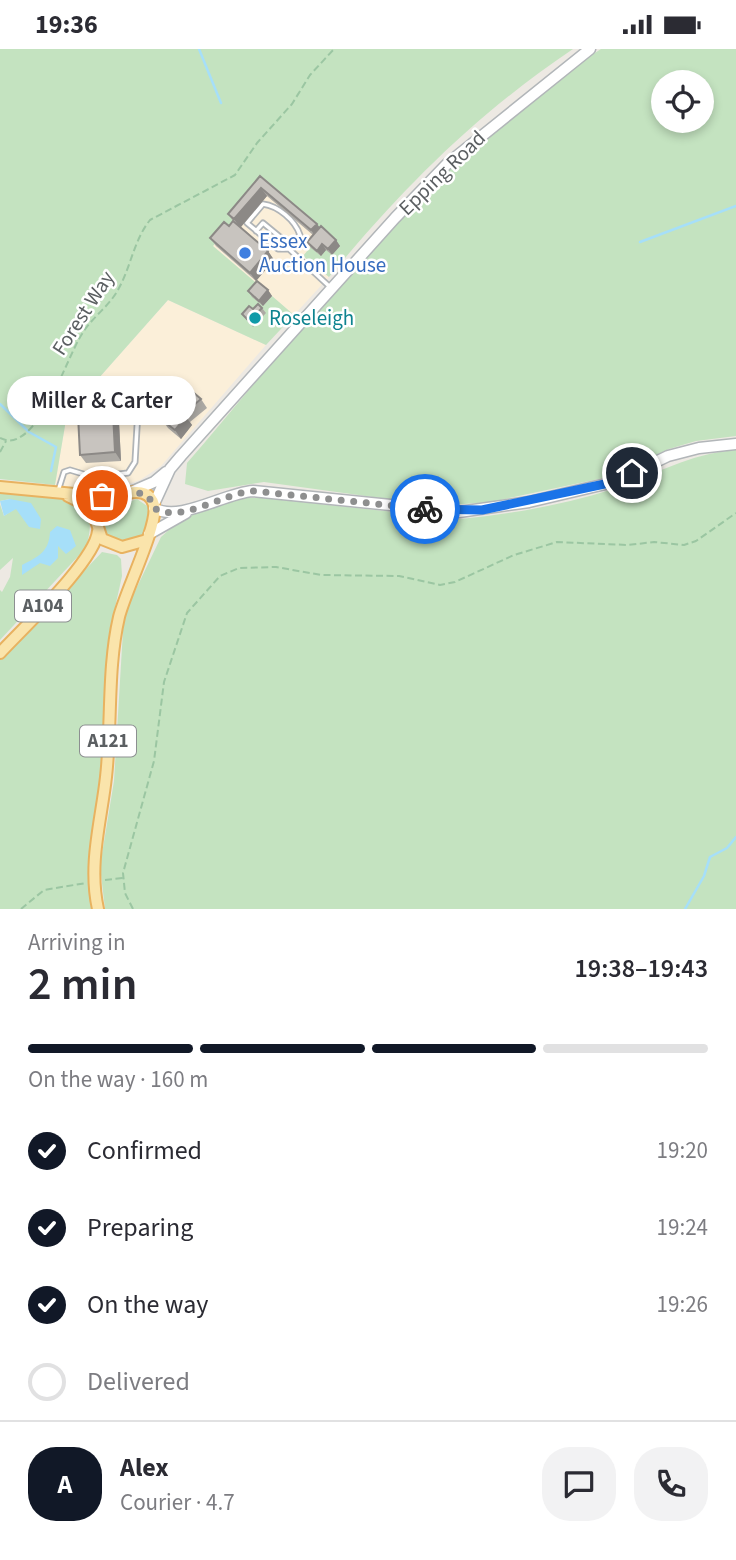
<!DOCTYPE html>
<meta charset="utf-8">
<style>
:root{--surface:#fff;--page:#f2f2f3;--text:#2b2b33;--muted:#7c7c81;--line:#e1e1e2;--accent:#111827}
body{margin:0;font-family:"Source Sans 3",sans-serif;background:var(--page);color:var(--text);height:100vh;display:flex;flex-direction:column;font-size:26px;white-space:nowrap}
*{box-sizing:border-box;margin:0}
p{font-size:23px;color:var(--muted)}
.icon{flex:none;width:38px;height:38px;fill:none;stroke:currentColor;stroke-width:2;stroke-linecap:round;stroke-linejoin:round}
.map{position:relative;height:860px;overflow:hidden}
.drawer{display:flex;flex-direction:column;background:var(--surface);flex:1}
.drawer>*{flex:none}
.fabs{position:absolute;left:651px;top:21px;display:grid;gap:14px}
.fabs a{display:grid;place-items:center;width:63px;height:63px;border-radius:50%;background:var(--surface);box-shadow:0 4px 10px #0003;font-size:35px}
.pin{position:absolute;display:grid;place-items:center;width:60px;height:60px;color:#fff;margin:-30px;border:4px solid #fff;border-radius:50%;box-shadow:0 2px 7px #0007}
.courier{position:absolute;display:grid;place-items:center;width:70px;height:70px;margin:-35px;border:5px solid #1a73e8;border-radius:50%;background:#fff;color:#222;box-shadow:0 2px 9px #0007}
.bubble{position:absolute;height:49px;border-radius:24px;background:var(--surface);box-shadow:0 4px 10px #0003;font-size:23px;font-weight:600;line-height:49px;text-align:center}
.head em{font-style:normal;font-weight:600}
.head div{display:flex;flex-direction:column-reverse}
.head{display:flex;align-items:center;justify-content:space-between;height:119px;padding:0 28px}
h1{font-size:46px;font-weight:600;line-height:52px}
.bar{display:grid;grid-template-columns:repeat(4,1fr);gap:10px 7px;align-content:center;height:84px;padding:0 28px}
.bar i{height:9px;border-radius:5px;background:var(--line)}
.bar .on{background:var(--accent)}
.bar p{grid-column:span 4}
.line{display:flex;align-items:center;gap:18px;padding:0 28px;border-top:2px solid var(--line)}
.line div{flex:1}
.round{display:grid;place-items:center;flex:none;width:74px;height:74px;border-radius:28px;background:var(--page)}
ol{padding:0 28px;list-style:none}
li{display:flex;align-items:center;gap:21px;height:77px}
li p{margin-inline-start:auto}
li .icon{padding:7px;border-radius:50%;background:var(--accent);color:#fff;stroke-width:4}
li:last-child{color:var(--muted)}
li i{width:38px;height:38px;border:4px solid var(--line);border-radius:50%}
.status{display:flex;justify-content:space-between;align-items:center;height:49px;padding:0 35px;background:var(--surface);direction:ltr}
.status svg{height:19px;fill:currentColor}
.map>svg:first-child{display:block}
.commercial{fill:#fbefd9}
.green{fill:#c4e3c0;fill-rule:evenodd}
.water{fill:#a6dff9}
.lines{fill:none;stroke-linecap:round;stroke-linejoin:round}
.stream{stroke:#a6dff9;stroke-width:2.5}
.service-casing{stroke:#b0b4b7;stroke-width:7}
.secondary-casing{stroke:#b2b6b9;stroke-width:13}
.primary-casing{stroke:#e8b260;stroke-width:14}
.path{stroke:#9bc6a2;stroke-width:2;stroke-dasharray:7 3.5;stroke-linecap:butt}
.service{stroke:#fff;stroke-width:3.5}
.secondary{stroke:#fff;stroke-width:10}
.primary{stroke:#fae4ab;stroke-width:10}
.wall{fill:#aca9a4}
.shaded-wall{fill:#8c8986}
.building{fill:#c8c4bf;stroke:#8c8986;stroke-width:2}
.done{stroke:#8e8f8f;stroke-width:7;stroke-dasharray:0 12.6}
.route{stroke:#1a73e8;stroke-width:9}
.shop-dot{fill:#3f7fe0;stroke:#fff;stroke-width:2.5}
.culture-dot{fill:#0f9aa8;stroke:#fff;stroke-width:2.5}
.labels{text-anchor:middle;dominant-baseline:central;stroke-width:5;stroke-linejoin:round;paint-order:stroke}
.shield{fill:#fff;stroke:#8c8f91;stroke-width:2}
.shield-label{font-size:19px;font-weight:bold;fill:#5b5f62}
.street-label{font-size:21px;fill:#5b5f62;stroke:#fff}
.shop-label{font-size:21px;fill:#366cbe;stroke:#fff;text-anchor:start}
.culture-label{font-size:21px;fill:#0d838f;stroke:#fff;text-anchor:start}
</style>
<div class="status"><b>19:36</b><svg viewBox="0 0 49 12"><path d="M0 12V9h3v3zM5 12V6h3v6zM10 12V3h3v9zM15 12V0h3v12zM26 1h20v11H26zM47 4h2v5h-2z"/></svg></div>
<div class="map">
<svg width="736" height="860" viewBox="0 0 736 860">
<rect width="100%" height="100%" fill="#ede9e3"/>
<path class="commercial" d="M266,134L324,183L303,207L329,228L294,266L213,197Z
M168,251L266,296L161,417L140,431L116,439L86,441L55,436L67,365Z"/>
<path class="green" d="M0,0H573C475,66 404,138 329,228L303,207L323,183L266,134L213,197L261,238L263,257L272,247L294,266L266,296L168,251L67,365L55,436L0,430Z
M601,0H736V387L696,392L669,400L608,428L491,453L450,456L402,452L264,433L208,442L185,435L187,414C313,268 434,103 601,0ZM663,33H702V72H663Z
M736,401V860H105L100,817L114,732L124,565L161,488L181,470L240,449H263L460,470C512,465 563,456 613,440C658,425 687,405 736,401Z
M0,439L69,450L90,467C90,480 90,489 84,501L0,591V541L2,543L10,528L13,509L0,521V455L4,467L16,459L29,478L10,450L0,452Z
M137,450L150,459C147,483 150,486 126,495L103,486L108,460Z
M102,503L117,506L121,510L122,527L111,577L102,725L89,832L91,860H0V611Z"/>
<path class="water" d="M10,450L31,454L41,470L40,480L29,478L16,460L4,467L0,452Z
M57,477L70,481L76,497L66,505L58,497V509L50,517L40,514L22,526V516C38,508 49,503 50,483Z"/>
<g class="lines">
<path class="stream" d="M199,0L221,54
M640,193L736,157
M0,355L29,383L56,398L51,422
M685,860L704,827L710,808L727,799L736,788"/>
<g class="service-casing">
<path id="service" d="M256,182L263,174L291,197
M289,200L300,186C295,171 278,157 263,155L247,174L278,200H289L330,238
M58,442L64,423L70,421L93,428L128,424L135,413L138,361"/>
</g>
<g class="secondary-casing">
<path id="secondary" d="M131,443L154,433L166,423
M154,455L170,420L181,407L395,169L447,115L590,0
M154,459C179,474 224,444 253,442L459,463L529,453L614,433L668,407L699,399L736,395
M149,485L186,464"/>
</g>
<g class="primary-casing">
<path id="primary" d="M0,438L85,446H113
M68,447L84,455L96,472
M0,604C23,579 95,512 98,482
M98,860C88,815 101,773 106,728C112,675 107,620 119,568C125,543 159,475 154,456C148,431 111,448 99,458L96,472L102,490L122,498L147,491"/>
</g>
<path class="path" d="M0,389C36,408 66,309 82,285C92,268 110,257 119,239C131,217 134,191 150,171L235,126L257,94L292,55L310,26L334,0
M0,403L6,392
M105,831L123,829
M21,860L44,841L86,834
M133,860L125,844L123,824L154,712L164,633L187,564L220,527L239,519L276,518L321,526L399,527L440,536L455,533L514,506L557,493L628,496L654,493L684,496L696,492L736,464"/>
<use href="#service" class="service"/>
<use href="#secondary" class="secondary"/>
<use href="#primary" class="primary"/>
</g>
<path class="wall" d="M260,127L317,175L320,179L336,191L340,197L332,206L326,201L321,207L311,199L307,193L313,186L267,147L241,178L268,202L274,211L256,232L216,197L210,189L229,177L233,172L228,165Z
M268,241L272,247L263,257L252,248L248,242Z
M262,259L266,264L253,278L242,265L253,260Z
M181,345L201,350L207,359L190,373L192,376L181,390L168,379L162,371L184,350Z
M113,364L119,373L121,412L86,414L80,406Z"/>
<path class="shaded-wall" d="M261,139L267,147L240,179L234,170Z
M317,175L323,183L317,190L311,181Z
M336,191L340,197L332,206L328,200Z
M322,195L326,201L321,207L317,202Z
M268,202L274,211L256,232L250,224Z
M268,241L272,247L263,257L259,252Z
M113,364L119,373L121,412L115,403Z
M186,368L192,376L181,390L175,381Z"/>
<path class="building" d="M260,127L317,175L311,181L261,139L234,170L228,165Z
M233,172L268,202L250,224L210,189L224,173L229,177Z
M321,177L336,191L328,200L322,195L317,202L307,193Z
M257,232L268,241L259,252L248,242Z
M258,255L262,259L249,272L242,265L249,257L253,260Z
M187,338L201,350L183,365L186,368L175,381L162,371L186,349L181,345Z
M113,364L115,403L80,406L78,366Z"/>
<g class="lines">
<path class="done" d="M102,447L143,444L152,452L154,459C182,475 223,444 253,442L425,460"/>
<path class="route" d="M425,460L482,461L614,433L632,424"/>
</g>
<circle class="shop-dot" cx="245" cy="204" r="7"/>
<circle class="culture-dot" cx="255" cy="269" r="7"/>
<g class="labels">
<g class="shield">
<rect x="15" y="541.5" width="56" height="31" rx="5"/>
<rect x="80" y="676.5" width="56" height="31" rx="5"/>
</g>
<g class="shield-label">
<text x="43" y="557">A104</text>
<text x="108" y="692">A121</text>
</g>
<g class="street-label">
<text transform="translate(442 124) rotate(-44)">Epping Road</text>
<text transform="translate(83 264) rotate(-57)">Forest Way</text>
</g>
<g class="shop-label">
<text x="259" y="192">Essex<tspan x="259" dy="24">Auction House</tspan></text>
</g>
<g class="culture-label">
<text x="269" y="269">Roseleigh</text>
</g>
</g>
</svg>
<div class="fabs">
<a><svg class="icon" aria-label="locate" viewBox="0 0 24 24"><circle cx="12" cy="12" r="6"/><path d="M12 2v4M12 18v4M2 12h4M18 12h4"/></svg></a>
</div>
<div class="pin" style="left:102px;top:447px;background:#ea580c"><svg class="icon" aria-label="bag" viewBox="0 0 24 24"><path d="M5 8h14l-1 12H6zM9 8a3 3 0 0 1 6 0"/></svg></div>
<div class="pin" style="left:632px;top:424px;background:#1f2937"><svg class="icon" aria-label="home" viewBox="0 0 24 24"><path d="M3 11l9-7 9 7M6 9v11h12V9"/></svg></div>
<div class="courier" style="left:425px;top:460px"><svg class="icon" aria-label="bike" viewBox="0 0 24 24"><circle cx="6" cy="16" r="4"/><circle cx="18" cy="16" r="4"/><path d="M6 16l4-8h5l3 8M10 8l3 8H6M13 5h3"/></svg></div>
<div class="bubble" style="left:7px;top:327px;width:189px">Miller &amp; Carter</div>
</div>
<section class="drawer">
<div class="head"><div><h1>2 min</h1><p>Arriving in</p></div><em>19:38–19:43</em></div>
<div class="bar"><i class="on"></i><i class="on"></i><i class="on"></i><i></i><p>On the way · 160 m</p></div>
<ol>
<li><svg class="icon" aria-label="check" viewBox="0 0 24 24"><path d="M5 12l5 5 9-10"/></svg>Confirmed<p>19:20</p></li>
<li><svg class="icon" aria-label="check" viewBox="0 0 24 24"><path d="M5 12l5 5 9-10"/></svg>Preparing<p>19:24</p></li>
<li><svg class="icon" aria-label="check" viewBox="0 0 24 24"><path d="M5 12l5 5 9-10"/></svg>On the way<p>19:26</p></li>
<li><i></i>Delivered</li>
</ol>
<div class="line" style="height:126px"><b class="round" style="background:var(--accent);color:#fff">A</b><div><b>Alex</b><p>Courier · 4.7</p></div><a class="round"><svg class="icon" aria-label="chat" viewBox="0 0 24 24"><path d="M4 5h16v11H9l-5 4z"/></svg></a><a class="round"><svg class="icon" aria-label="phone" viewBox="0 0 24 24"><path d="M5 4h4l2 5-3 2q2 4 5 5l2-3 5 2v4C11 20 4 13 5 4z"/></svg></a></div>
</section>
